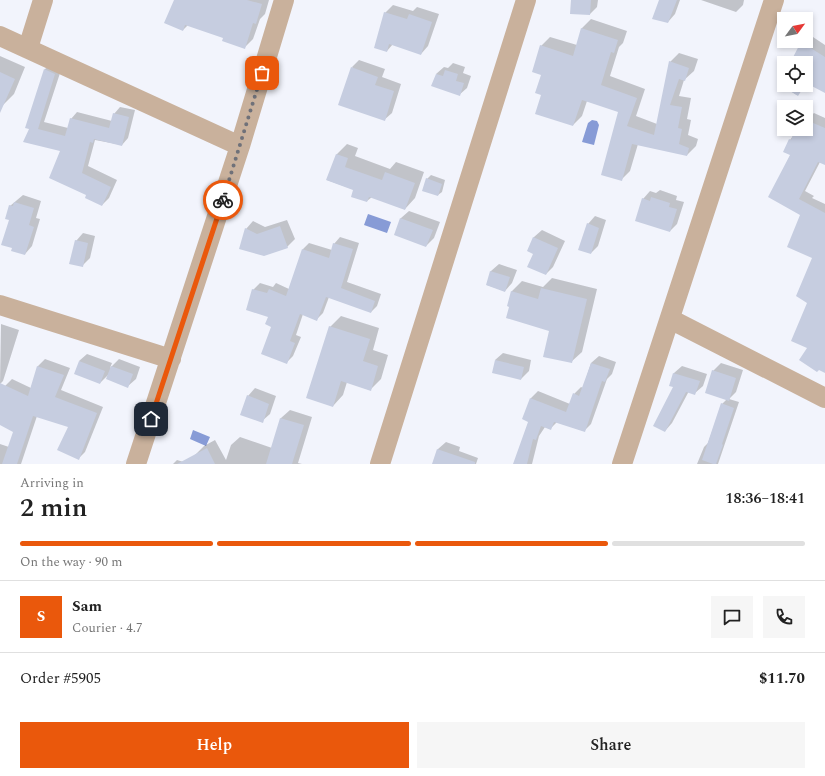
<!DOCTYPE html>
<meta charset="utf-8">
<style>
:root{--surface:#fff;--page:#f6f6f6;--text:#222;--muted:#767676;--line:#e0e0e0;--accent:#ea580c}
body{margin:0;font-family:Spectral,serif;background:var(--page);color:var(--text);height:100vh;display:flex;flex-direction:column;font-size:15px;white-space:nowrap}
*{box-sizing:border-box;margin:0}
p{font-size:13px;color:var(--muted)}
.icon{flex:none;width:22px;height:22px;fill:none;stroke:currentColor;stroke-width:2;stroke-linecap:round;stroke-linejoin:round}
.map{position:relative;height:464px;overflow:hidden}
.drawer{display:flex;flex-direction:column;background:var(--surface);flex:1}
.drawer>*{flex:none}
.needle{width:26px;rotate:58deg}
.tools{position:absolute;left:777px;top:12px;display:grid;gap:8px}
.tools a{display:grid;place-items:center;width:36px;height:36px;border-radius:0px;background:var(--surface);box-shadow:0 2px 6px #0003;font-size:20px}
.pin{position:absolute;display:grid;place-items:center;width:34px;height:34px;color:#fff;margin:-17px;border-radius:8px;box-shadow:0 2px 6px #0006}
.courier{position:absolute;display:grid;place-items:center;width:40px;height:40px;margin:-20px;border:3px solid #ea580c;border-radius:50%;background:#fff;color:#222;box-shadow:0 1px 5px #0007}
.overview em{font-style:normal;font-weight:600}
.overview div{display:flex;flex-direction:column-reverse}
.overview{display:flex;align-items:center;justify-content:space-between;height:68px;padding:0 20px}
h1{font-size:26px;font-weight:600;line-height:30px}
.bar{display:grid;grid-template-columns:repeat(4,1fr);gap:6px 4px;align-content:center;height:48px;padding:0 20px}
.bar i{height:5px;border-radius:3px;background:var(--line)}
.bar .selected{background:var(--accent)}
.bar p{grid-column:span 4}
.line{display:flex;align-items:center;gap:10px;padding:0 20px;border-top:1px solid var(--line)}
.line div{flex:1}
.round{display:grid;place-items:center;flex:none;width:42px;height:42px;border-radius:0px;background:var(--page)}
.cta{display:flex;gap:8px;margin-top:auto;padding:8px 20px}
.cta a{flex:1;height:46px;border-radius:0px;background:var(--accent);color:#fff;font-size:16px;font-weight:600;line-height:46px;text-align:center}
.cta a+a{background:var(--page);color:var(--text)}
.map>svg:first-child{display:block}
.water{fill:#879bd6}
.shadow{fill:#0003}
.building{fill:#c6cde0}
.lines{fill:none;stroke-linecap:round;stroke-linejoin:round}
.minor{stroke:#c9b19c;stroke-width:20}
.done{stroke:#6f7179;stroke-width:4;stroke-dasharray:0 7.2}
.route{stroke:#ea580c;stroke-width:5}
</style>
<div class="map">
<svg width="825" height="464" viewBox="0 0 825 464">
<rect width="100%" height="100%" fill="#f2f4fc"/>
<path class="water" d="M592,120L597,121L599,125L594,145L582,142L588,123Z
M368,214L391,222L387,233L364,225Z
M193,430L210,437L206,446L190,439Z"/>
<path class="shadow" d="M174,0H269L265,14L260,19L253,39L244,48L224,37L188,25L183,30Z
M572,0H598L597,7L590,14Z
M660,0H680L675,14L668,22Z
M701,0H744L743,5L736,12Z
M393,5L413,11L417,7L439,14L428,46L421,54L393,44L387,51L385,13Z
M591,19L627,31L623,43L619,47L610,76L645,89L636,116L657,124L670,62L679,53L698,59L694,71L684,80L679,96L691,98L687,119L691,120L688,135L698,139L696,146L687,155L638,144L630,171L621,180L619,111L587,101L582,116L573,125L543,95L541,46L550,37L577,45L582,28Z
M810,35L825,45V92L808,82L805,87L797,95L778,83L784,73V85H806V63H790L802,43L806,41Z
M0,56L25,67L14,94L3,105L0,104Z
M359,60L385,69L382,77L401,84L392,113L384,120L352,67Z
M52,63L62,67L44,122L68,128L71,119L77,112L112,121L114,114L120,107L135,110L128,138L122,145L95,140L88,166L117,180L109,198L102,205L87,195L62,151L27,127L45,69Z
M453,63L465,67L463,73L471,76L467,88L459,95L436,74L444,67L448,68Z
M814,113L825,118V164L820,162L805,191L814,196L812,198L825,204V372L809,302L814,257L802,214L770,197L791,154L790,140L798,129H806V120Z
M347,144L358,148L355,156L390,169L396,162L424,172L415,198L405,209L372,197L367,201L355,190L327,180L337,154Z
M431,175L445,180L442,192L438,195L427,179Z
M660,190L677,196L676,200L684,202L677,224L670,231L643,199L650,191L656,193Z
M23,195L41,201L36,218L40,219L32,246L25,254L10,220V206Z
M409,211L440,222L434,238L426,246L396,234L401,218Z
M595,216L606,220L598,246L591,253L588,224Z
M287,220L295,239L287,247L264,255L246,229L253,221L265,227Z
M542,230L565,241L553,267L546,274L535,253L528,250L534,237Z
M83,233L95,236L90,258L82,266L76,241Z
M340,237L359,243L347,282L381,294L377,306L371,312L329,297L323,313L316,320L303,314L296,335L301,337L293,356L286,363L269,316L253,290L260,283L273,287L276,283L289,289L303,249L309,243L332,250L334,244Z
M499,264L517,270L512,283L505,291L487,285L491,271Z
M552,278L597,289L582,352L571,362L551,330L508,305L512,291L522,281L543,287Z
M341,316L379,328L373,350L388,355L381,379L370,390L347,382L343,395L333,406L330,327Z
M1,324L19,330L3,381L0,384Z
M503,353L531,360L529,371L521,379L495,360Z
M87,354L112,363L110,368L119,359L140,367L136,379L128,386L109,374L100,383L79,361Z
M599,356L616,362L612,374L607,379L591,424L584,431L557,422L550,429L545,427L539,436L532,464H514L529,421L531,398L538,391L570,404L574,394L581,387L583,388L591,363Z
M45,359L70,368L61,390L103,407L85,452L78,459L69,426L37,416L21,464H0V444L9,447L14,431L0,424V396L5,386L12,379L31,388L38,366Z
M721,363L743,370L736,392L729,399L739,402L718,464H697L704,447L708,443L722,404L727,399L713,371Z
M682,366L707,374L703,386L695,393L689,391L672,423L665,431L675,387L670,385L674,373Z
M255,388L276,396L270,414L262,421L248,396Z
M290,410L312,417L298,463L302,464H190L195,455L204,446L215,440L226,460L231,445L240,437L272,448L281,418Z
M446,442L460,447L459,451L478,458L476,464H434L438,449Z
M177,460L190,464H173Z"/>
<path class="building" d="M174,0H247L262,4L256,24L253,23L245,49L222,41L223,38L185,25L183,31L164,23Z
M571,0H591L590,15L570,14Z
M659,0H677L668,23L652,19Z
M384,12L407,19L409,14L432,22L421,55L389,44L387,52L374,48Z
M581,28L618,40L614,53L611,52L601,85L637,98L627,126L654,135L669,61L689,68L685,81L679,79L670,105L682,107L678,128L682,129L679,144L689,148L687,156L632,144L622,181L601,175L618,112L582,100L573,126L535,114L541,95L535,93L541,75L532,72L540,45L573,56Z
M801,42L825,57V93L806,83V63H790Z
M351,67L378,77L375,85L394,91L385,121L338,105Z
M44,69L55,74L38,129L65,136L70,118L109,128L113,113L129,117L122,146L94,139L93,143L90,142L82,173L111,187L102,206L85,198L86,195L49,178L60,151L23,142L29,129L25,128Z
M445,70L458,74L456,81L464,83L460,96L431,86L436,74L443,76Z
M0,72L15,79L0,113Z
M784,72V85H805L798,96L777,83Z
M806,120L825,128V165L818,162L799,199L825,213V373L819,370L817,372L799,360L807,348L791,341L807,303L796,296L812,258L787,247L800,215L768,197L790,155L783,152L789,139L791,140L795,130L806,135Z
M336,154L348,158L345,167L382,180L385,172L415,183L405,210L369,197L367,202L351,197L353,190L326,180Z
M426,178L442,184L438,196L422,191Z
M651,197L670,203L669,207L677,209L670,232L635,221L642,198L650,201Z
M14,202L34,208L29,225L34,227L25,255L11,251L12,248L1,245L9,220L5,219L9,205L13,206Z
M400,218L433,230L426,247L394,235Z
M587,223L599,228L591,254L578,250Z
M280,226L288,248L264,256L239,249L245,228L257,234Z
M533,237L558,248L546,275L527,267L533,254L527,251Z
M75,240L88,243L83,267L69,264Z
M333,243L353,249L341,288L375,301L371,313L326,297L317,321L300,314L290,341L295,343L287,364L261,354L271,327L265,324L268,317L246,310L252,289L267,293L269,289L286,296L302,249L329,258Z
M490,271L510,277L505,292L486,285Z
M541,288L587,299L572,363L543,357L549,331L506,318L509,307L507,306L511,291L538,299Z
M329,326L370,339L363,361L378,366L371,391L341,381L333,407L306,398Z
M495,360L524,367L521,380L492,373Z
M79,361L105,371L100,384L74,374Z
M591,363L610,369L605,382L602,381L585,432L554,422L551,430L541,426L536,440L533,439L527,464H513L528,422L522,419L530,398L566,412L573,393L579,396Z
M37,366L64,375L55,397L97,413L79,460L57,450L68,427L33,416L17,464H2L13,432L0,425V383L28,396Z
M111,366L133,374L128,388L106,379Z
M712,370L736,378L729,401L705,393Z
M673,373L700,381L695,395L686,392L665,432L653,426L673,387L669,386Z
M247,395L269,404L263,423L240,415Z
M721,403L734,408L722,444L723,445L716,464H713L702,460Z
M280,418L304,425L292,464H266Z
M207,448L215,464H177Z
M437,449L475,462V464H432Z"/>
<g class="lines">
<path class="minor" d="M0,36L240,146
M28,48L43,0
M0,305L171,359
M670,319L825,398
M136,464L240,146L284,0
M380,464L526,0
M622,464L774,0"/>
</g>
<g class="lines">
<path class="done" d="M223,200L262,73"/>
<path class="route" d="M151,419L223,200"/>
</g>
</svg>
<div class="tools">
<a><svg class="needle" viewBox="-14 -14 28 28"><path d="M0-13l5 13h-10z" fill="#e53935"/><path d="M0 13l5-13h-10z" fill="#767676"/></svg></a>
<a><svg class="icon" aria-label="locate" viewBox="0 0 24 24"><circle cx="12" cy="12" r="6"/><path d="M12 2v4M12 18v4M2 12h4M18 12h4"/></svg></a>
<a><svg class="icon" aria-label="layers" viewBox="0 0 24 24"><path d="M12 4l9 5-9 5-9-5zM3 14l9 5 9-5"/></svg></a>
</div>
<div class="pin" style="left:262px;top:73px;background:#ea580c"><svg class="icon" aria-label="bag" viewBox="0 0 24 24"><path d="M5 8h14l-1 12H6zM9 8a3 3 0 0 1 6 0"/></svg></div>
<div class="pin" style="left:151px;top:419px;background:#1f2937"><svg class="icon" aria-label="home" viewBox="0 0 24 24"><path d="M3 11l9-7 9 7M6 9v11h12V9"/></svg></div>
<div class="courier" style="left:223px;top:200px"><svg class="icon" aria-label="bike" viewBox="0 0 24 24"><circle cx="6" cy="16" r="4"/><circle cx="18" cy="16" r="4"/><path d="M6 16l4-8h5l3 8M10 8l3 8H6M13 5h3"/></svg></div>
</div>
<section class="drawer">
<div class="overview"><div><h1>2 min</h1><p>Arriving in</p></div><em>18:36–18:41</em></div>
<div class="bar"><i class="selected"></i><i class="selected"></i><i class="selected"></i><i></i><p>On the way · 90 m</p></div>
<div class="line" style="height:72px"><b class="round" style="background:var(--accent);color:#fff">S</b><div><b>Sam</b><p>Courier · 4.7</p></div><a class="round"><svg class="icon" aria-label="chat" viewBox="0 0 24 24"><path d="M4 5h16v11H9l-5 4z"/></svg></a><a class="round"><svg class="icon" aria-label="phone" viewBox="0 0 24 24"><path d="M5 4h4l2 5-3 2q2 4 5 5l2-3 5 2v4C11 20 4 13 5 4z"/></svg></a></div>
<div class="line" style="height:52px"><div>Order #5905</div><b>$11.70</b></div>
<div class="cta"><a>Help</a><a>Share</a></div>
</section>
